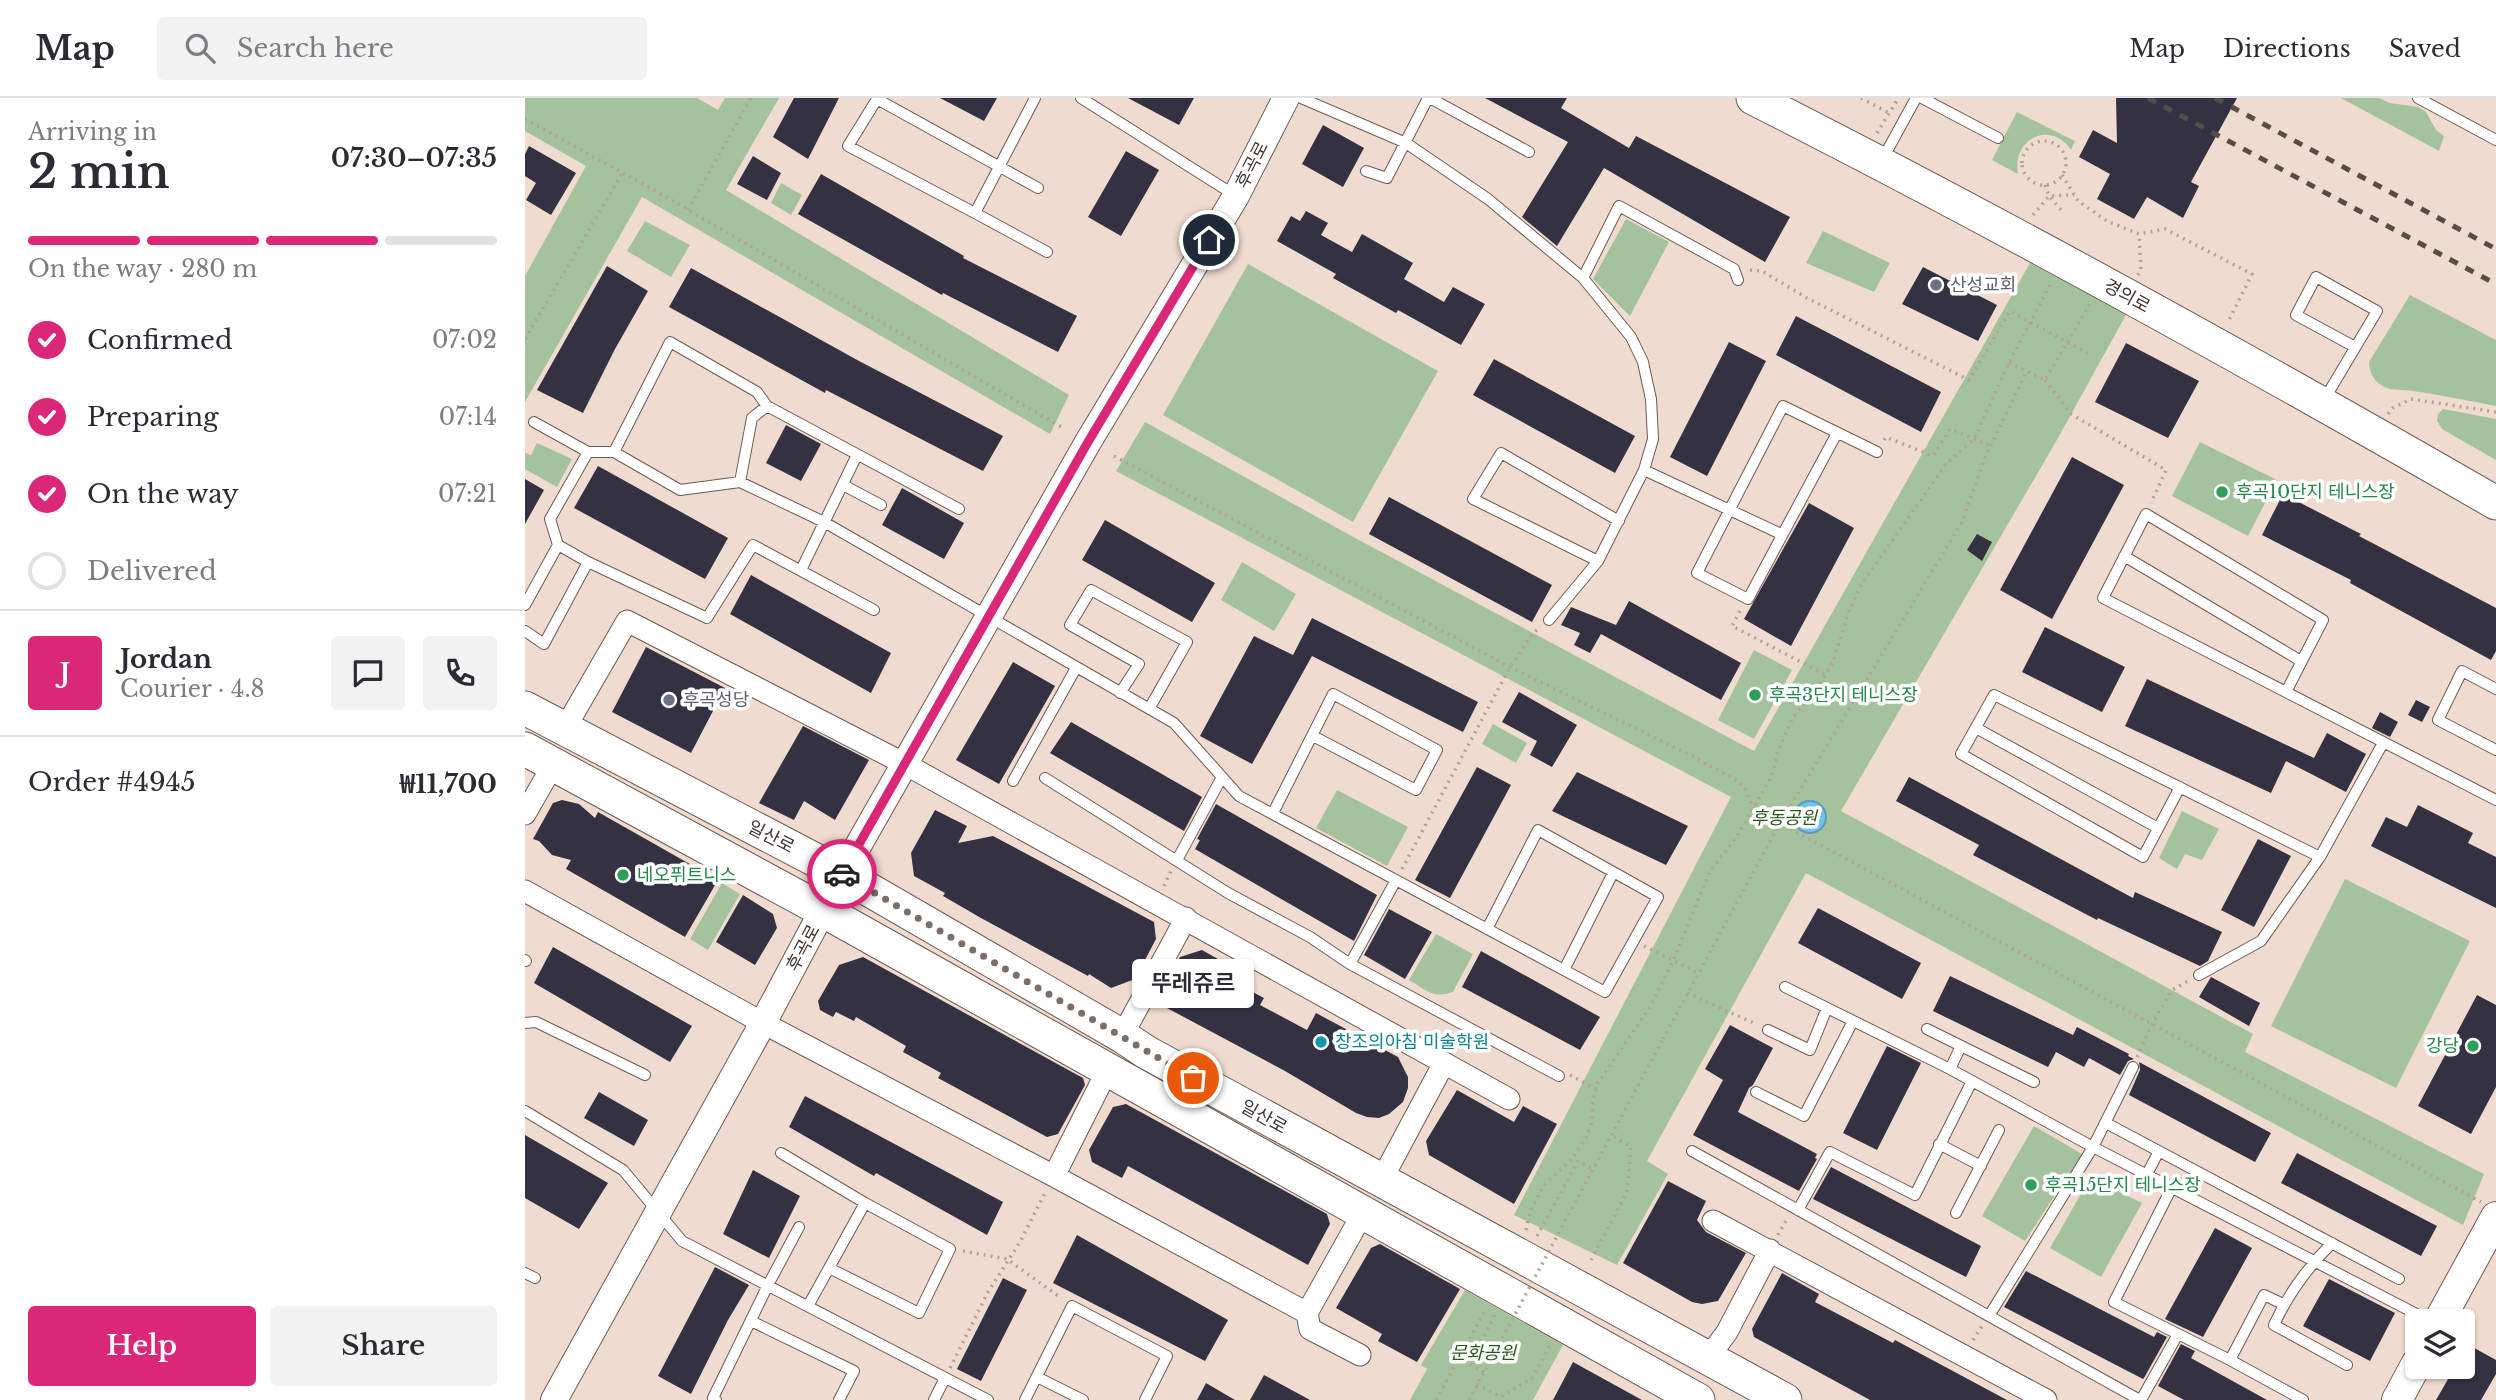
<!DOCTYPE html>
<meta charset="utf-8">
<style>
:root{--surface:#fff;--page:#f2f2f3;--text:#2b2b33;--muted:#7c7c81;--line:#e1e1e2;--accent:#db2777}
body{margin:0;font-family:"Libre Baskerville","Noto Sans KR",serif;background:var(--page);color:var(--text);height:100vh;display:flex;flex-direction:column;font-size:26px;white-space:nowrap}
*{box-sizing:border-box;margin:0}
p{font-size:23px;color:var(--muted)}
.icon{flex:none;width:38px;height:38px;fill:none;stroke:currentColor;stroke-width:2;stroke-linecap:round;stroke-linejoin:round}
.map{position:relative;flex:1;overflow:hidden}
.sheet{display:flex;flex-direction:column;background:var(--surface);width:525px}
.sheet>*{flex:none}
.tools{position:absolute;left:1880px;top:1211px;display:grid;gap:14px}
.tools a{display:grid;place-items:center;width:70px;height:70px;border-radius:7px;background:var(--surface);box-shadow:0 2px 5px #0004;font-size:35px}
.pin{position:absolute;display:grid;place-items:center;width:60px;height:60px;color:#fff;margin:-30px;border:4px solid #fff;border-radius:50%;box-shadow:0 2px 7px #0007}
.courier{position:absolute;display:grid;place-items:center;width:70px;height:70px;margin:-35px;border:5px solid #db2777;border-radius:50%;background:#fff;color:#222;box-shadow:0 2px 9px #0007}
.bubble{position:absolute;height:49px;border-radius:7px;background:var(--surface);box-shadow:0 2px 5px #0004;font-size:23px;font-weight:600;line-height:49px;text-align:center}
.headline em{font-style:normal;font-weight:600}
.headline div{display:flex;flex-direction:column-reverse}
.headline{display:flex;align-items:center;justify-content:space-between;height:119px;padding:0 28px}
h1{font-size:46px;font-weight:600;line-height:52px}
.bar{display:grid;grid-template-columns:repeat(4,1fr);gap:10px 7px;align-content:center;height:84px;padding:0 28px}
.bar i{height:9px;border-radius:5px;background:var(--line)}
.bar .current{background:var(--accent)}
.bar p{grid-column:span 4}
.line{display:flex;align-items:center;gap:18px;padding:0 28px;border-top:2px solid var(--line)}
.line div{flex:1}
.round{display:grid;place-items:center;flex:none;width:74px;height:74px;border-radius:7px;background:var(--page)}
ol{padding:0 28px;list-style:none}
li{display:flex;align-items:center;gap:21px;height:77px}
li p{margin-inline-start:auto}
li .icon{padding:7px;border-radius:50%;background:var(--accent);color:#fff;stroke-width:4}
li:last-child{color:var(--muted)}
li i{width:38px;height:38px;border:4px solid var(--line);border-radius:50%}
.button{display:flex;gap:14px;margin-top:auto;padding:14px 28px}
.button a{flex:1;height:80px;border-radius:7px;background:var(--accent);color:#fff;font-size:28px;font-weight:600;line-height:80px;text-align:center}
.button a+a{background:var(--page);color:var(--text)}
header{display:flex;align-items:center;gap:42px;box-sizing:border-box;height:98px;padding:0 35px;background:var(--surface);border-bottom:2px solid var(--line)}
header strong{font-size:33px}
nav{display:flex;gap:38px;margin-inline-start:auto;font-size:24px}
.search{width:490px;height:63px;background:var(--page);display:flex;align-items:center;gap:18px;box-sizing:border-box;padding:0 24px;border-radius:7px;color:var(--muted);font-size:26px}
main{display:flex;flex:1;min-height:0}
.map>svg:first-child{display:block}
.green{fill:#a4c39c}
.water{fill:#70c3ee;stroke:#6098b5;stroke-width:2}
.building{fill:#343242}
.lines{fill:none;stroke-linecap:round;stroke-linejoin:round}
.service-casing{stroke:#6c5a51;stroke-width:12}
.minor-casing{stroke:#6c5a51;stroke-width:23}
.tertiary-casing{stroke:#6c5a51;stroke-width:28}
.secondary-casing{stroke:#6c5a51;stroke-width:32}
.primary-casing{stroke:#6c5a51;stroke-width:35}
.path{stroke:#b2a198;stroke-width:3.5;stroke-dasharray:2 5;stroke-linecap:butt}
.service{stroke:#fff;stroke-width:10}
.minor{stroke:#fff;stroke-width:21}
.tertiary{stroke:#fff;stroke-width:26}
.secondary{stroke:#fff;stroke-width:30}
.primary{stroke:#fff;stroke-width:33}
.rail{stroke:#574d47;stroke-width:5;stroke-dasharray:9 9;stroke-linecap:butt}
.path-bridge{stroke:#b2a198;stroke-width:3.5;stroke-dasharray:2 5;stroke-linecap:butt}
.done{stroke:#7b6e67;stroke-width:7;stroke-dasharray:0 12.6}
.route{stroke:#db2777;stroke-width:9}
.worship-dot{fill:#6b7280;stroke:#fff;stroke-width:2.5}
.leisure-dot{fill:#2e9e5b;stroke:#fff;stroke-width:2.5}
.culture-dot{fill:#0f9aa8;stroke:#fff;stroke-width:2.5}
.labels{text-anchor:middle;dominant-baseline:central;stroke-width:7;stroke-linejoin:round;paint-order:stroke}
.street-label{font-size:18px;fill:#3c342f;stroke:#fff}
.worship-label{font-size:18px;fill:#5b616d;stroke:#fff;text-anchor:start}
.leisure-label{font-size:18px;fill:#27864d;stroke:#fff;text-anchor:start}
.park-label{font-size:18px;font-style:italic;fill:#295719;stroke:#fff}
.culture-label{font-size:18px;fill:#0d838f;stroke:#fff;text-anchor:start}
</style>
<header>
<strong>Map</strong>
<div class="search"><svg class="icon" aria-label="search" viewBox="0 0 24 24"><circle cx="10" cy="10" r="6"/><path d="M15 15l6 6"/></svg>Search here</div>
<nav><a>Map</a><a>Directions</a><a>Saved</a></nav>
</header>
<main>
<section class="sheet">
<div class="headline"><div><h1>2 min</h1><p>Arriving in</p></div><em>07:30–07:35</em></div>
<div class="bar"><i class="current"></i><i class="current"></i><i class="current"></i><i></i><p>On the way · 280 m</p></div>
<ol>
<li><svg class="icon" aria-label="check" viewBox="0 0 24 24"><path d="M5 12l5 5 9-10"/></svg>Confirmed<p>07:02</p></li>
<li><svg class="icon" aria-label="check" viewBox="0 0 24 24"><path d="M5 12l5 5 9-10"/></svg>Preparing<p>07:14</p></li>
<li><svg class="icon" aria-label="check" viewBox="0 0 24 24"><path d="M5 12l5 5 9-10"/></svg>On the way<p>07:21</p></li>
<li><i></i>Delivered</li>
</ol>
<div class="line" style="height:126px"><b class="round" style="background:var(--accent);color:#fff">J</b><div><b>Jordan</b><p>Courier · 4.8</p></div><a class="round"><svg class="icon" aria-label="chat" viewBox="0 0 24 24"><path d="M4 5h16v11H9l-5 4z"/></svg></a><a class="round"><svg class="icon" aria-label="phone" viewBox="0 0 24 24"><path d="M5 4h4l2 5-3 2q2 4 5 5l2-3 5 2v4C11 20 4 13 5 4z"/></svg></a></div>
<div class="line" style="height:91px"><div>Order #4945</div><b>₩11,700</b></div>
<div class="button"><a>Help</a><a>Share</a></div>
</section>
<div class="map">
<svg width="1971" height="1302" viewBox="0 0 1971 1302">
<rect width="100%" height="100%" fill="#f0dbd0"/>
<path class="green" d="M0,0H172L193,12L200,0H254L201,92L544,297L525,336L117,99L0,304V178L61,68L0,33Z
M1816,0H1854L1865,5L1893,9L1901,14L1911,32L1919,38L1914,53Z
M1492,14L1550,43L1546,52C1526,21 1486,41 1493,76L1467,62Z
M256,85L277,97L266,117L246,105Z
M1101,121L1144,144L1105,218L1068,181Z
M120,123L165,147L146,179L102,153Z
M1298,133L1365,165L1349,194L1281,165Z
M1505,165L1602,215L1533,340L1316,713L1728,936L1720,954L1959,1076L1938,1127L1281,775L1122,1063L1143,1076L1092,1167L989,1117L1206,699L591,373L620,324L832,441L1229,653Z
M723,166L913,273L828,424L638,317Z
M1885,197L1971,242V308C1944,303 1916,297 1888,293C1877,291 1866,294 1856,287C1848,282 1844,273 1844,264Z
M1918,311L1971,321V362L1917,331L1912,323L1913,316Z
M1675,344L1752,382L1723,438L1647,398Z
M12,345L47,361L32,389L0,371V355L6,357Z
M717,464L771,496L749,533L696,502Z
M1229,552L1267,572L1229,641L1193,622Z
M968,626L1002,645L991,665L957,646Z
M812,692L883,729L862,768L791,730Z
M1657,713L1694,731L1677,762L1660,756L1652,771L1634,760Z
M1820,781L1945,843L1871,990L1746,928Z
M197,785L215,796L183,852L165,841Z
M911,836L948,856L928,894C908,901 901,892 884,882Z
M1509,1028L1557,1056L1500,1143L1457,1118Z
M1565,1080L1617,1105L1576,1179L1525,1150Z
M940,1192L1038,1247L1008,1302H885L902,1271L896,1267Z"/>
<path class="water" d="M1269 719a16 16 0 1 1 32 0a16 16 0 1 1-32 0Z"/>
<path class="building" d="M269,0H314L283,61L248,39Z
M415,0H472L459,23Z
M603,0H669L654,27Z
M960,0H1042L1036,10L1104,50L1111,38L1265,119L1240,164L1079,70L1032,148L997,119L1043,44Z
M1591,0H1712L1666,84L1674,88L1658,120L1622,99L1609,121L1572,101L1585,76L1554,59L1568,32L1592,45Z
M798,27L839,50L818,89L777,66Z
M4,48L51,75L26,117L1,102L11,85L0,78V56Z
M601,53L634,72L596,138L563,119Z
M228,58L256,75L242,102L212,86Z
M296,76L439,158L438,160L552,218L533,254L418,195L417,197L273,116Z
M781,113L803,125L796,137L827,154L837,136L888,165L879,181L919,204L928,189L960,206L936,247L873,212L871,215L808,180L811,176L752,143L766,118L775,123Z
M82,168L123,193L90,251L58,315L12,292Z
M1398,169L1472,207L1453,243L1377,206Z
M166,170L334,263L478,338L458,373L301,292L300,295L144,209Z
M1271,218L1416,294L1396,334L1251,257Z
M1204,244L1241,263L1182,378L1145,359Z
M1601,245L1674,283L1643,340L1570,304Z
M969,261L1110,338L1090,375L948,297Z
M261,327L296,346L276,383L241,365Z
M1547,359L1599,387L1527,521L1475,492Z
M73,368L203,440L180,481L49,410Z
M0,381L19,392L0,426Z
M377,390L439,425L419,461L357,427Z
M1758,396L1836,436L1834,438L1971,510V553L1966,562L1825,485L1826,482L1737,437Z
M864,399L1027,487L1007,524L844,436Z
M1284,405L1329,430L1266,548L1219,521Z
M580,422L690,485L667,524L557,462Z
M1452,436L1467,444L1457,463L1442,452Z
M226,477L366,555L346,595L205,516Z
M1104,503L1216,565L1196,602L1076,536L1065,555L1049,547L1055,535L1036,527L1046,509L1091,527Z
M787,520L953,604L938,634L787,558L727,666L675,638L729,538L768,557Z
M1520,529L1600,569L1577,614L1497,574Z
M121,549L200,590L166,655L87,614Z
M488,564L530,588L474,686L431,662Z
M1622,581L1789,660L1802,635L1841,656L1821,694L1761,663L1746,695L1600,628Z
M994,594L1052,627L1027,669L1005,657L1012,643L977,624Z
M1891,602L1905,609L1897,624L1883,617Z
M1855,614L1873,624L1865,639L1847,630Z
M546,624L677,699L659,733L525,655Z
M278,628L344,662L310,722L279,703L269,722L234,705Z
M952,669L986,687L925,800L890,782Z
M1052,674L1163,728L1141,767L1027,713Z
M1384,679L1608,800L1610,794L1697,834L1683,863L1675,868L1573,820L1572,822L1448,757L1454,747L1371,703Z
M37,702L54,706L70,720L73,714L193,782L160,839L41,771L46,762L27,757L14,743L8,741L28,705Z
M691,706L852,797L829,843L670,751L675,742L672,741Z
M1893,707L1948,735L1943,745L1971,759V810L1846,748L1861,719L1882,729Z
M410,712L442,728L433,745L468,738L629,824L631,841L610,881L586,890L564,876L563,878L456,820L418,798L420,795L389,778L386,755Z
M1733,741L1766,758L1729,829L1696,812Z
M218,797L248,816L252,830L230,867L191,844Z
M1293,810L1396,865L1377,901L1273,845Z
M864,811L907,834L880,881L839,857Z
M28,849L167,928L145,964L9,885Z
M677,852L707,869L701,880L739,900L735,907L782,932L791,915L873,959L883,979V990L878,1004L864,1016L854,1020L842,1019L831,1015L760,973L642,910L635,895L655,859Z
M956,853L1075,919L1055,952L937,889Z
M338,859L558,980L560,987L533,1036L522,1039L413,980L416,975L378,954L381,948L331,919L329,923L311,914L308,919L295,912L293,903L314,867Z
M1425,878L1548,937L1552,929L1604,956L1603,958L1609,961L1603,963L1595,977L1564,960L1559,969L1531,954L1523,969L1408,913Z
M1686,879L1735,905L1724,928L1674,899Z
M1952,897L1971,907V989L1946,1036L1893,1008Z
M1205,927L1248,950L1228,987L1224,990L1213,1014L1292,1056L1290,1060L1292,1061L1274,1093L1168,1037L1198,982L1180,971Z
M1362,948L1396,965L1352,1052L1318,1035Z
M1614,964L1746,1035L1730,1064L1604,997L1615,972Z
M932,992L989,1024L998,1008L1032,1026L989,1106L904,1057L901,1043Z
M74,994L123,1022L109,1048L59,1020Z
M280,998L478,1104L462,1137L351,1075L349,1078L264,1029Z
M601,1006L802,1116L805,1126L783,1167L603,1068L597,1080L567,1064L564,1052L588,1009Z
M0,1037L83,1085L54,1131L0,1100Z
M1772,1055L1912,1128L1896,1158L1756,1085Z
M1306,1069L1456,1148L1441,1179L1288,1101Z
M228,1072L275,1098L244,1160L198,1136Z
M1143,1083L1181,1103L1172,1122L1181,1134L1221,1155L1193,1203L1177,1206L1167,1204L1098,1165Z
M1690,1130L1727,1150L1678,1239L1640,1221Z
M552,1137L703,1222L680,1263L528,1185Z
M855,1146L935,1191L892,1264L853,1243L857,1236L811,1210L846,1150Z
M190,1169L224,1187L203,1222L166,1296L133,1278Z
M1501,1173L1629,1239L1632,1234L1642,1239L1619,1280L1618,1281L1479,1209Z
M1257,1175L1294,1196L1290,1204L1368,1245L1370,1242L1482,1302H1345L1229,1239L1227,1231Z
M478,1180L502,1192L456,1283L432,1271Z
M1804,1181L1870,1215L1845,1263L1778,1228Z
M1656,1246L1670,1253L1666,1260L1742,1302H1659L1633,1288Z
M1942,1246L1971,1262V1276L1956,1302H1911L1930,1269H1937V1255Z
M1048,1264L1117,1302H1028Z
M739,1277L785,1302H725Z
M681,1285L710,1302H672Z"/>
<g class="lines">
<g class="service-casing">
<path id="service" d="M510,0L450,115L522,154
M556,0L711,98
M776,0L881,45L963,101L1058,180L1106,239L1118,264L1122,283L1126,301L1128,341L1119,372L1073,463L1024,522
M905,0L1004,54
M1397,0L1473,40
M1893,0L1971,42
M1362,53L1391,0
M841,73L862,80L903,0
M450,115L323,48L352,1L513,90
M1058,180L1094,108L1209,171L1213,182
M1802,297L1852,213L1791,179L1771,217L1830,249
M9,324L63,354H89L155,392L215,384L299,424L649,625L714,698L1080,894L1133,799L1013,732L962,831
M1312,335L1223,501L1172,475L1258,308L1352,354
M63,354L25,421L33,447L63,464L182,520L228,447L349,512
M89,354L145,244L232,294L242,308L434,411
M1119,372L1256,436
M215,384L227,320L242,308
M318,387L356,407
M1599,458L1776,563
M1073,463L948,401L976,355L1094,423
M276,472L332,357
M0,507L33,447
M0,533L19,546L63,464
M1971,591L1937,573L1913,622L1971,652
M1761,594L1798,522L1621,416L1578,500C1709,568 1840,635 1971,702
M595,595L614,566L545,527L566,492L662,544L624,611
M1451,630L1633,730
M520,680L703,795L785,839L825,866L1034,978
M488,683L551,570
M1655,689L1618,759L1436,656L1469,597L1795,759
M748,715L808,596L912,652L891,692L788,638
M652,762L697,679
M0,862L1,863
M825,866L871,782
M1039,872L1088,775
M1674,877L1736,843L1795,759L1858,645
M1260,889L1425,971L1568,1049L1905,1223
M0,925L11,924L120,977
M1402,931L1509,984
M1243,932L1285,952L1302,910
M1425,971L1436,948
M1231,994L1279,1018L1328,923
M0,1013L98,1072L157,1143L463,1302
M1581,1025L1874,1181
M1414,1046L1456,1068
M1167,1053L1615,1302
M256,1055L340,1105L425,1151L394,1215L304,1170
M1622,1076L1634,1053
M1647,1089L1589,1204L1705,1262L1778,1302
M1273,1112L1305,1054L1390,1097L1447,983
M1431,1115L1474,1032
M1807,1145C1783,1169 1763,1196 1749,1227L1822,1267
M0,1175L10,1180
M283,1208L340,1105
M1464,1218L1568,1049L1608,969
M226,1223L329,1273L314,1302
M1705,1262L1739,1197L1758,1206
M512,1279L558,1302
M191,1302L188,1300L243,1187L274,1129
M409,1302L420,1280
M500,1302L547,1208L642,1258L620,1302
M1616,1302L1653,1236"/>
</g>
<g class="minor-casing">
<path id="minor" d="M39,632L102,523L380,666L984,1001
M0,716L28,667
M0,793L238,925L529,1078L782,1215L785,1231L835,1257
M597,938L661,820
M529,1078L583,971
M856,1083L919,965
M1188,1123L1521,1302
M782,1215L838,1115
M1183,1260L1202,1234L1245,1152"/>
</g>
<g class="tertiary-casing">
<path id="tertiary" d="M29,1302L238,925L317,776L563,344L711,98L761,0"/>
</g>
<g class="secondary-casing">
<path id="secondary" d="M1914,1223L1971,1119
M1872,1302L1892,1265"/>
</g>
<g class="primary-casing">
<path id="primary" d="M1228,0C1479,127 1726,264 1971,405
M0,610L317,776L597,938L621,954L1260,1302
M0,651L299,813L1173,1302"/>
</g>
<path class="path" d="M1336,0L1364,15
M0,21L127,91L538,330
M1352,35L1373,1
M1497 65a22 22 0 1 1 44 0a22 22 0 1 1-44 0Z
M1537,77L1553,103L1582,123L1614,136L1640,131L1727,176L1703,224
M1520,87L1524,98L1538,114
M163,112L226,0
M1508,117L1524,98L1549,97
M1225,172L1237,173L1282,200L1444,282L1485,213L1564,256
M1613,177L1616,172L1614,136
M0,241L98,74
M1484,265L1520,282L1565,206
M1520,282L1546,316L1641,372L1626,405
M1863,316L1868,310L1886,301L1971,314
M1359,342L1361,339L1408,358L1425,331L1466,348
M589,358L985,569L1165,657L1208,680L1220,690L1228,709L1255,725L1956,1104
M1215,513L1207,528L1301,577
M877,771L985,569L1008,535L1016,529
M639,788L646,773
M1119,848L1173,875
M1162,895L1231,926
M1138,941L1255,725L1437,424L1460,360L1501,274
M1612,959L1627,926L1647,892L1663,883
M1045,977L1071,991
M1001,1132L1005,1114L1019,1087L1045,1063L1061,1040L1067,1024L1068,1001L1073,985L1125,909L1148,863L1185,773L1211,740L1247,678L1252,656L1267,621L1291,592L1308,564L1324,513L1336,487L1421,366L1449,341L1484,265L1526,185
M1253,1137L1263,1119
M1012,1138L1053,1063L1068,1071
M438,1153L482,1161L536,1200
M1066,1162L1102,1094L1106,1049L1086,1037
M1448,1242L1457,1228
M425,1270L463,1194L495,1144L520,1095
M959,1274L944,1266L971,1215
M952,1286L976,1299L1007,1280L1026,1246
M911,1302L961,1211"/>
<use href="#service" class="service"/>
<use href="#minor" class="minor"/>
<use href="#tertiary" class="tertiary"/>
<use href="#secondary" class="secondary"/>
<use href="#primary" class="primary"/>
<path class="rail" d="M1623,0L1971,186
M1690,0L1971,151"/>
<path class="path-bridge" d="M944,1302L1138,941"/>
</g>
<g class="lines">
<path class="done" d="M317,776L668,980"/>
<path class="route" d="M317,776L563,344L684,142"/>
</g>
<g class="worship-dot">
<circle cx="1411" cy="187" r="7"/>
<circle cx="144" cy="602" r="7"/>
</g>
<g class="leisure-dot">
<circle cx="1697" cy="394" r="7"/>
<circle cx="1230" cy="597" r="7"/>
<circle cx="98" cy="777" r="7"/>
<circle cx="1948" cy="948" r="7"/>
<circle cx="1506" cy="1087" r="7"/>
</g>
<circle class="culture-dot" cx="796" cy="944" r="7"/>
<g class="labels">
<g class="street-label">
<text transform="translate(727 67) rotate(-63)">후곡로</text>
<text transform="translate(1602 198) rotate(29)">경의로</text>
<text transform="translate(246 739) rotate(27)">일산로</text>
<text transform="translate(278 850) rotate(-62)">후곡로</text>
<text transform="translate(739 1019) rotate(29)">일산로</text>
</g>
<g class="worship-label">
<text x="1425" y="187">산성교회</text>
<text x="158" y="602">후곡성당</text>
</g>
<g class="leisure-label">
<text x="1711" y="394">후곡10단지 테니스장</text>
<text x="1244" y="597">후곡3단지 테니스장</text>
<text x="112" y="777">네오퓌트니스</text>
<text x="1934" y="948" text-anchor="end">강당</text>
<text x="1520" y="1087">후곡15단지 테니스장</text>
</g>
<g class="park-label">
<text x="1259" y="720">후동공원</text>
<text x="958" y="1255">문화공원</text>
</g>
<g class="culture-label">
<text x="810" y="944">창조의아침 미술학원</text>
</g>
</g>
</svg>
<div class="tools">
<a><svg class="icon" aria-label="layers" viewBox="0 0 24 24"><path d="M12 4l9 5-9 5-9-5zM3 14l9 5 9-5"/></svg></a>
</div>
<div class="pin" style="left:668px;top:980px;background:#ea580c"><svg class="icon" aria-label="bag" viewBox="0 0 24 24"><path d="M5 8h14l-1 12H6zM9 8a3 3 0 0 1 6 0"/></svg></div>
<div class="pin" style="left:684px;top:142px;background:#1f2937"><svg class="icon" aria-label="home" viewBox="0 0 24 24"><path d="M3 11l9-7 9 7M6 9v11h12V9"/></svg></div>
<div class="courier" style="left:317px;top:776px"><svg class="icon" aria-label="car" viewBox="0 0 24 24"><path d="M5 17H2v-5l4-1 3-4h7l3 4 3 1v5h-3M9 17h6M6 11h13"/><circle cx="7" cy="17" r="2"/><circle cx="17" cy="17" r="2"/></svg></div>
<div class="bubble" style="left:607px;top:861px;width:122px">뚜레쥬르</div>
</div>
</main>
